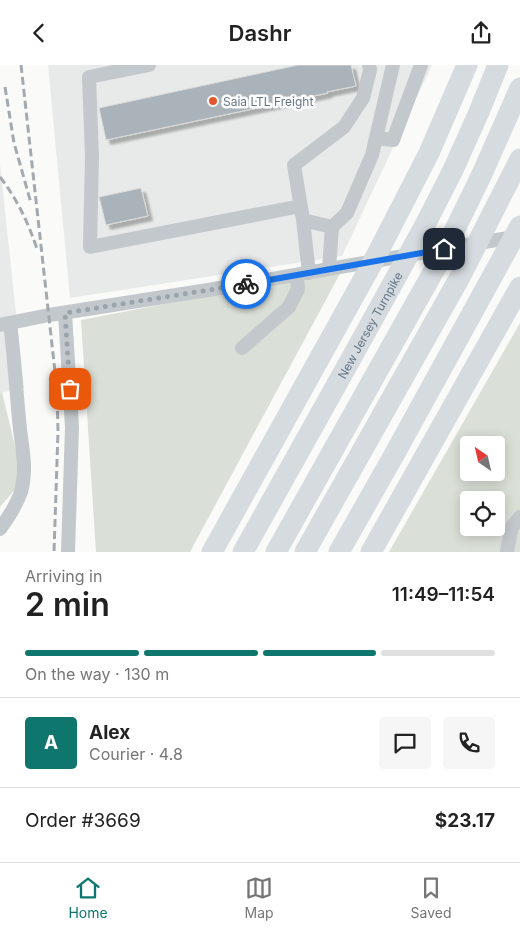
<!DOCTYPE html>
<meta charset="utf-8">
<style>
:root{--surface:#fff;--page:#f6f6f6;--text:#222;--muted:#767676;--line:#e0e0e0;--accent:#0f766e}
body{margin:0;font-family:Inter,sans-serif;background:var(--page);color:var(--text);height:100vh;display:flex;flex-direction:column;font-size:19px;white-space:nowrap}
*{box-sizing:border-box;margin:0}
p{font-size:16px;color:var(--muted)}
.icon{flex:none;width:28px;height:28px;fill:none;stroke:currentColor;stroke-width:2;stroke-linecap:round;stroke-linejoin:round}
.map{position:relative;height:487px;overflow:hidden}
.panel{display:flex;flex-direction:column;background:var(--surface);flex:1}
.panel>*{flex:none}
.needle{width:32px;rotate:326deg}
.buttons{position:absolute;left:460px;top:371px;display:grid;gap:10px}
.buttons a{display:grid;place-items:center;width:45px;height:45px;border-radius:5px;background:var(--surface);box-shadow:0 2px 12px #0003;font-size:25px}
.pin{position:absolute;display:grid;place-items:center;width:42px;height:42px;color:#fff;margin:-21px;border-radius:10px;box-shadow:0 2px 8px #0006}
.courier{position:absolute;display:grid;place-items:center;width:50px;height:50px;margin:-25px;border:4px solid #1a73e8;border-radius:50%;background:#fff;color:#222;box-shadow:0 1px 6px #0007}
.overview em{font-style:normal;font-weight:600}
.overview div{display:flex;flex-direction:column-reverse}
.overview{display:flex;align-items:center;justify-content:space-between;height:85px;padding:0 25px}
h1{font-size:32px;font-weight:600;line-height:38px}
.bar{display:grid;grid-template-columns:repeat(4,1fr);gap:8px 5px;align-content:center;height:60px;padding:0 25px}
.bar i{height:6px;border-radius:4px;background:var(--line)}
.bar .selected{background:var(--accent)}
.bar p{grid-column:span 4}
.line{display:flex;align-items:center;gap:12px;padding:0 25px;border-top:1px solid var(--line)}
.line div{flex:1}
.round{display:grid;place-items:center;flex:none;width:52px;height:52px;border-radius:5px;background:var(--page)}
header{display:flex;justify-content:space-between;align-items:center;height:65px;padding:0 25px;background:var(--surface);font-size:22px;font-weight:600}
.tab-bar{display:flex;justify-content:space-around;align-items:center;height:70px;border-top:1px solid var(--line);background:var(--surface);font-size:14px;color:var(--muted)}
.tab-bar a{display:grid;justify-items:center;gap:2px}
.tab-bar .selected{color:var(--accent)}
.map>svg:first-child{display:block}
.built{fill:#e8e9e9}
.green{fill:#dadfd7;fill-rule:evenodd}
.building{fill:#aab3b9;stroke:#dcdcda;filter:url(#shadow)}
.lines{fill:none;stroke-linecap:round;stroke-linejoin:round}
.minor{stroke:#c3c8cc;stroke-width:14}
.highway{stroke:#d6dbdf;stroke-width:21}
.rail{stroke:#a2aab0;stroke-width:3;stroke-dasharray:8 4;stroke-linecap:butt}
.done{stroke:#99a4ac;stroke-width:5;stroke-dasharray:0 9}
.route{stroke:#1a73e8;stroke-width:6}
.poi-dot{fill:#e4572e;stroke:#fff;stroke-width:2}
.labels{text-anchor:middle;dominant-baseline:central;stroke-width:5;stroke-linejoin:round;paint-order:stroke}
.poi-label{font-size:12px;fill:#657683;stroke:#fff;text-anchor:start}
.street-label{font-size:12px;fill:#657683;stroke:#fff}
</style>
<header><svg class="icon" aria-label="back" viewBox="0 0 24 24"><path d="M15 5l-7 7 7 7"/></svg>Dashr<svg class="icon" aria-label="share" viewBox="0 0 24 24"><path d="M12 15V3M7 8l5-5 5 5M5 13v7h14v-7"/></svg></header>
<div class="map">
<svg width="520" height="487" viewBox="0 0 520 487">
<defs>
<filter id="shadow"><feDropShadow dx="4.5" dy="4.5" stdDeviation="1" flood-color="#0004"/></filter>
</defs>
<rect width="100%" height="100%" fill="#fafaf8"/>
<path class="built" d="M48,0H432L342,191L70,233Z
M0,99L24,323L0,328Z"/>
<path class="green" d="M342,205L190,487H96L81,255Z
M520,258V487H389ZM469,380H496V408H469ZM469,435H496V462H469Z
M2,327L23,415L0,442V328Z"/>
<path class="building" d="M298,0H351L356,21L327,27L328,28L106,75L99,43Z
M141,123L148,151L106,160L99,132Z"/>
<g class="lines">
<path class="minor" d="M149,0L89,12L92,92L90,182L301,141
M376,73L393,75L421,0
M303,155L294,100L344,62L363,33L370,5L369,0
M329,204L332,162L347,148L372,90L393,0
M309,208L303,155L332,162
M65,248L72,362L68,487
M0,260L49,250L208,225L519,171
M242,283L289,242L298,224L297,210
M0,464C8,453 16,441 21,427C28,402 21,380 19,354C16,322 14,290 10,258
M507,486L512,462L520,452"/>
<g class="highway">
<path d="M212,487L374,195L429,88L467,0"/>
<path id="s1" d="M243,487L352,292L425,160L453,105L479,47L498,0"/>
<path d="M276,487L441,193L482,109L520,23"/>
<path d="M305,487L460,212L520,94"/>
<path d="M339,487L394,390L520,161"/>
<path d="M371,487L520,222"/>
</g>
<path class="rail" d="M21,0L57,325L58,367L54,487
M5,22L14,78L31,138
M0,112C17,134 28,157 37,184"/>
</g>
<g class="lines">
<path class="done" d="M70,324L65,248L246,219"/>
<path class="route" d="M246,219L444,184"/>
</g>
<circle class="poi-dot" cx="213" cy="36" r="5"/>
<g class="labels">
<g class="poi-label">
<text x="223" y="36">Saia LTL Freight</text>
</g>
<g class="street-label">
<text stroke="none"><textPath href="#s1" startOffset="260">New Jersey Turnpike</textPath></text>
</g>
</g>
</svg>
<div class="buttons">
<a><svg class="needle" viewBox="-14 -14 28 28"><path d="M0-13l5 13h-10z" fill="#e53935"/><path d="M0 13l5-13h-10z" fill="#767676"/></svg></a>
<a><svg class="icon" aria-label="locate" viewBox="0 0 24 24"><circle cx="12" cy="12" r="6"/><path d="M12 2v4M12 18v4M2 12h4M18 12h4"/></svg></a>
</div>
<div class="pin" style="left:70px;top:324px;background:#ea580c"><svg class="icon" aria-label="bag" viewBox="0 0 24 24"><path d="M5 8h14l-1 12H6zM9 8a3 3 0 0 1 6 0"/></svg></div>
<div class="pin" style="left:444px;top:184px;background:#1f2937"><svg class="icon" aria-label="home" viewBox="0 0 24 24"><path d="M3 11l9-7 9 7M6 9v11h12V9"/></svg></div>
<div class="courier" style="left:246px;top:219px"><svg class="icon" aria-label="bike" viewBox="0 0 24 24"><circle cx="6" cy="16" r="4"/><circle cx="18" cy="16" r="4"/><path d="M6 16l4-8h5l3 8M10 8l3 8H6M13 5h3"/></svg></div>
</div>
<section class="panel">
<div class="overview"><div><h1>2 min</h1><p>Arriving in</p></div><em>11:49–11:54</em></div>
<div class="bar"><i class="selected"></i><i class="selected"></i><i class="selected"></i><i></i><p>On the way · 130 m</p></div>
<div class="line" style="height:90px"><b class="round" style="background:var(--accent);color:#fff">A</b><div><b>Alex</b><p>Courier · 4.8</p></div><a class="round"><svg class="icon" aria-label="chat" viewBox="0 0 24 24"><path d="M4 5h16v11H9l-5 4z"/></svg></a><a class="round"><svg class="icon" aria-label="phone" viewBox="0 0 24 24"><path d="M5 4h4l2 5-3 2q2 4 5 5l2-3 5 2v4C11 20 4 13 5 4z"/></svg></a></div>
<div class="line" style="height:65px"><div>Order #3669</div><b>$23.17</b></div>
</section>
<nav class="tab-bar">
<a class="selected"><svg class="icon" aria-label="home" viewBox="0 0 24 24"><path d="M3 11l9-7 9 7M6 9v11h12V9"/></svg>Home</a>
<a><svg class="icon" aria-label="map" viewBox="0 0 24 24"><path d="M3 6l6-2 6 2 6-2v14l-6 2-6-2-6 2zM9 4v14M15 6v14"/></svg>Map</a>
<a><svg class="icon" aria-label="saved" viewBox="0 0 24 24"><path d="M7 4h10v16l-5-4-5 4z"/></svg>Saved</a>
</nav>
